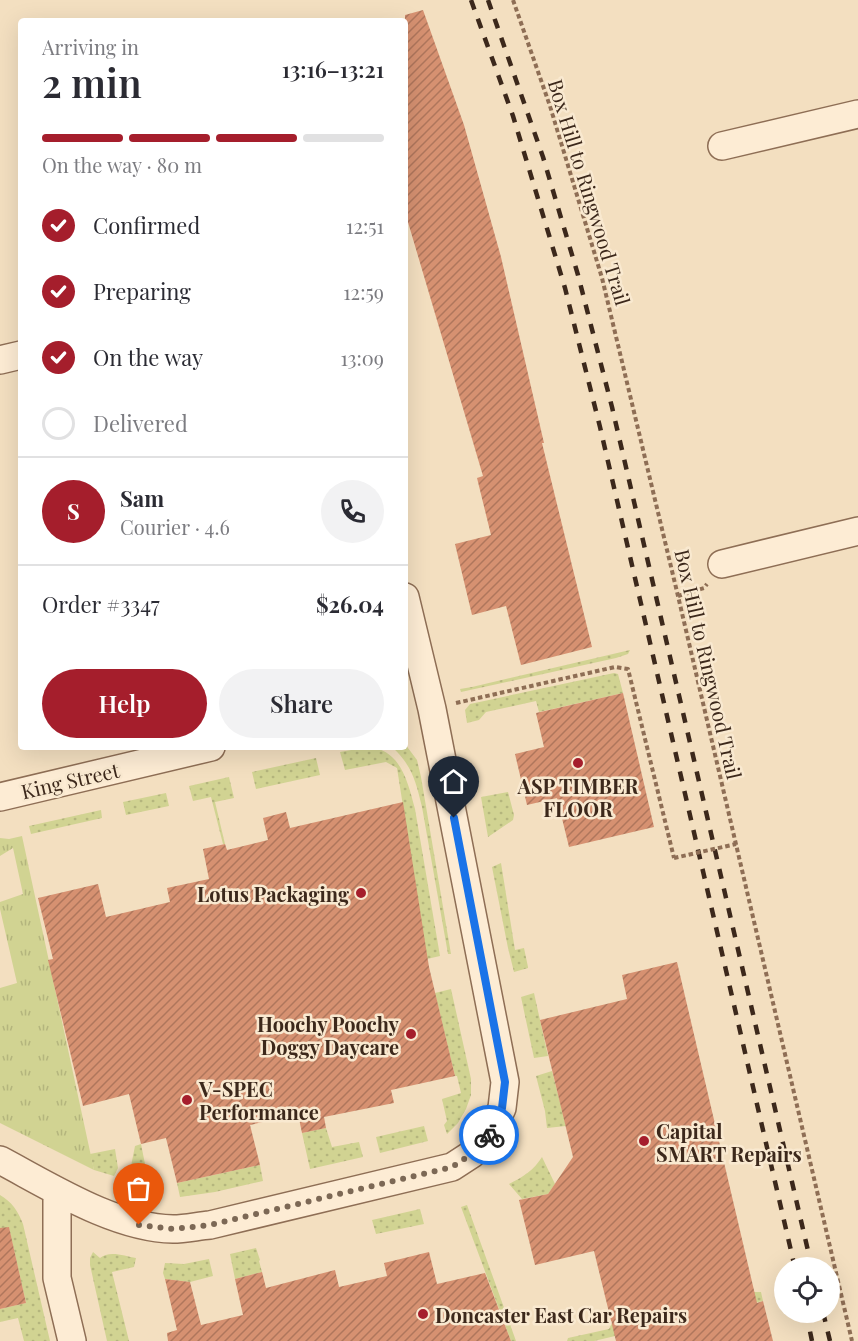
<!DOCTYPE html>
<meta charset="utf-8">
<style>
:root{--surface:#fff;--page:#f2f2f3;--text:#2b2b33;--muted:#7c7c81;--line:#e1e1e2;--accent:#a51e2c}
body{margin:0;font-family:"Playfair Display",serif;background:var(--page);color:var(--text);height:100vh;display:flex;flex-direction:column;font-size:22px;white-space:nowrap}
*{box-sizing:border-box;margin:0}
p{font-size:20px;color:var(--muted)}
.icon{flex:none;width:33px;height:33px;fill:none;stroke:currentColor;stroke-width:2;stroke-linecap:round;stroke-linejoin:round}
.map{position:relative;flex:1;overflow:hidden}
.sheet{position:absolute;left:18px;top:18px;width:390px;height:732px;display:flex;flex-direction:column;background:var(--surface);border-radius:6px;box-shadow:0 6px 24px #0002}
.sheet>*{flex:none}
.fabs{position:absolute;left:774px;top:1257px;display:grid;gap:12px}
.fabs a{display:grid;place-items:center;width:66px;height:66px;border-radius:50%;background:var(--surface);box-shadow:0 6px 24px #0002;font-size:30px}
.pin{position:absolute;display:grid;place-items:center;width:51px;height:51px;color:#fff;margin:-62px -26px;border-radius:50% 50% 50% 0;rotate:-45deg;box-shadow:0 0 6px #0007}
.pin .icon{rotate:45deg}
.courier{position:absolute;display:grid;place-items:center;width:60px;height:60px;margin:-30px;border:4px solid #1a73e8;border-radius:50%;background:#fff;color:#222;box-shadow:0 2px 8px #0007}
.overview em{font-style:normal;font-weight:600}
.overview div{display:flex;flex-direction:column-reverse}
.overview{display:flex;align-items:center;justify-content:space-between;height:102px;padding:0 24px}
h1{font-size:39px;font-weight:600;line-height:45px}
.bar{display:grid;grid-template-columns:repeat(4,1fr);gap:9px 6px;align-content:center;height:72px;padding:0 24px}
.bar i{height:8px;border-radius:4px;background:var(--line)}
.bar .on{background:var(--accent)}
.bar p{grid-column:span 4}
.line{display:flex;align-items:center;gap:15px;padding:0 24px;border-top:2px solid var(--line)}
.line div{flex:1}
.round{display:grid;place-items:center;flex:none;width:63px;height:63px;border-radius:32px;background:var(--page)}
ol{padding:0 24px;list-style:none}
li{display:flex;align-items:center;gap:18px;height:66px}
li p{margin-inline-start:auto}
li .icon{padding:6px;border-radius:50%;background:var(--accent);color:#fff;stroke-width:4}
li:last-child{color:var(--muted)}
li i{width:33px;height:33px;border:3px solid var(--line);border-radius:50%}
.action{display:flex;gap:12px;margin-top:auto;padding:12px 24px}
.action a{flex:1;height:69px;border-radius:36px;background:var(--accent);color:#fff;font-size:24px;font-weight:600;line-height:69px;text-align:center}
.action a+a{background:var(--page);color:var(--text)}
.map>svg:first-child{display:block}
.grass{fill:url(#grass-dots)}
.park{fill:url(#park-tufts)}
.building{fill:url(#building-hatch)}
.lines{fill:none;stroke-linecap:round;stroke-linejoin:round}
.street-casing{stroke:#8e6e55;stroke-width:30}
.path{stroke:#8e6e55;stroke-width:4;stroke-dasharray:4.5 3;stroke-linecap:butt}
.street{stroke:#fdecd4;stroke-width:27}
.rail{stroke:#3c281b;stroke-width:4.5;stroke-dasharray:10 10;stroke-linecap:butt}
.path-bridge{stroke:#8e6e55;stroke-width:4;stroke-dasharray:4.5 3;stroke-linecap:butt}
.done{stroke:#7c6855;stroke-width:6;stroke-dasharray:0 10.8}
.route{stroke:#1a73e8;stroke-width:8}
.poi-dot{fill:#a51e2c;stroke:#f9e9d0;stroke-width:2}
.labels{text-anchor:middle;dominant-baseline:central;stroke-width:5;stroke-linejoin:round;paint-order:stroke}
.street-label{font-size:20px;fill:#3c281b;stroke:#f9e9d0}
.poi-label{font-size:20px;font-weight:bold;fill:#3c281b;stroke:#f9e9d0;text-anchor:start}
</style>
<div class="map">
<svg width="858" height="1341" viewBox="0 0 858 1341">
<defs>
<pattern id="grass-dots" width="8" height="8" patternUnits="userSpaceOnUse" patternTransform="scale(1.5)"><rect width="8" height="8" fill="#d1d392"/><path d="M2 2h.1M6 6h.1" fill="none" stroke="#b4b57d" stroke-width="1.8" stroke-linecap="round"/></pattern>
<pattern id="park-tufts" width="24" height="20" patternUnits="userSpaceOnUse" patternTransform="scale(1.5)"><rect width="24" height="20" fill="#d1d392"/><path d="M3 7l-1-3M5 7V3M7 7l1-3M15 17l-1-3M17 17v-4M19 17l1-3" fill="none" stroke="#b4b57d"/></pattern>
<pattern id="building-hatch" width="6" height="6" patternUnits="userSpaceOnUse" patternTransform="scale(1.5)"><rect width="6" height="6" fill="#d69171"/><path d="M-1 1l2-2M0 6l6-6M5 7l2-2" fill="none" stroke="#af765c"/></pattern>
</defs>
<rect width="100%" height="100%" fill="#f3dfc0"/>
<path class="grass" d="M630,650L628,654L616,658L461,692L460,689L472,687Z
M614,673L618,674L623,693L539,712L536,701L486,712L479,720L467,723L465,710L470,704Z
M405,744L417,760L421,777L451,954H448L422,807C416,782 412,765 392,747H405Z
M368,747C401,749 408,783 415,809L440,956L427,959L397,768L386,762L345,770L340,752Z
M316,758L320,775L256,789L252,772Z
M229,777L234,798L215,802L225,844H223L211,797L193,801L189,786Z
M508,792L514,815L513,820L488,837L481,797Z
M166,793L169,806L126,815L123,802Z
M101,810L102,818L31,834L29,826Z
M501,863L515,950L524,948L528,967V968L514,972L508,948L492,867Z
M451,989L471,1079V1095L466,1109L458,1123L447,1134L444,1125L447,1121L442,1099L461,1093L457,1076H455L435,993Z
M534,993L548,1056L534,1058L521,997Z
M552,1071L566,1126L547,1128L545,1111L536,1076Z
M424,1126L428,1141L380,1153L376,1137Z
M326,1128L332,1147L359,1142L363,1157L310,1169L302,1133Z
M141,1144L151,1194L136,1191L127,1186L135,1146Z
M115,1149L118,1168L114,1176L94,1170L90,1154Z
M542,1157L555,1184L548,1194L522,1199L509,1184C523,1177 534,1170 542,1157Z
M260,1165L263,1181L215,1192L180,1197L177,1183Z
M0,1195C12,1202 18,1211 23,1224L50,1341H24L18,1318L0,1322V1309L26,1303L9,1228L0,1229Z
M467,1205L516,1341H511L461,1207Z
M420,1209L424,1224L376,1234L372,1220Z
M256,1248L260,1260L259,1261L262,1272L235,1279L230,1254Z
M93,1252L100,1258C109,1250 125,1256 136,1258L134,1267L112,1272L129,1341H107L90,1265V1258Z
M209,1259L213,1276L190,1282L165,1279L163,1273L165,1263L184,1264Z
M754,1292H761L763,1301L594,1341H567L568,1338L609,1329L612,1323Z"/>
<path class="park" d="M22,836L94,1170L0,1123V988L17,983L0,909V902L23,894L13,848L0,856V838L9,839Z"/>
<path class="building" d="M423,10L464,125L501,257L544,443H542L592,647L521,665L506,606L472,615L455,544L491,535L477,478L483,476L405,212V15Z
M623,693L654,827L569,847L557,798L527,805L515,754L544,747L536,713Z
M403,802L429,967L455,1076L391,1090L394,1103L324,1117L326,1128L302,1133L298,1114L250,1125L260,1165L177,1183L166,1138L141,1144L129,1094L83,1106L48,960L53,959L38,898L98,884L106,917L170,902L167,888L209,879L203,849L225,844L227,850L268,840L263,818L286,812L290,828Z
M677,962L757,1303L763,1301L773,1341H616L594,1251L535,1265L519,1200L548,1194L573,1157L540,1020L627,999L622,975Z
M9,1227L26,1303L0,1309V1228Z
M429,1252L437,1284L485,1273L511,1341H168L167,1333L177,1330L165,1279L190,1282L201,1325L243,1315L235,1279L262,1272L266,1288L335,1270L339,1287L387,1276L384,1263Z"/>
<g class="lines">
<g class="street-casing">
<path id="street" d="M722,146L858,114
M0,360L21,355
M722,564L858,531
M0,797L211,747
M0,1160C51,1187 115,1228 173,1229C185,1229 198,1226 210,1225L452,1167L472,1154L491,1133L502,1108L505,1082L432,709L405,597
M57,1191V1278L72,1341"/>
</g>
<path class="path" d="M513,0L550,106L602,278L678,596L852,1341
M678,596L704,588L707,584
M456,703L615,667L628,669L674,858"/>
<use href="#street" class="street"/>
<path class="rail" d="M471,0L513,116L565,288L600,427L795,1268
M488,0L543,157L578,275L612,407L812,1268
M806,1312L812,1341
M823,1312L830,1341"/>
<path class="path-bridge" d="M674,858L736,844"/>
</g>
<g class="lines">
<path class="done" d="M139,1225L174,1229L210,1225L452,1167L472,1154L489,1135"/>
<path class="route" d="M454,818L505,1082L502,1108L489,1135"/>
</g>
<g class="poi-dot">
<circle cx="578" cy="763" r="6"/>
<circle cx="361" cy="893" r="6"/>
<circle cx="411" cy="1034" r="6"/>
<circle cx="187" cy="1100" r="6"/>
<circle cx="644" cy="1141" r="6"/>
<circle cx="423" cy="1314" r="6"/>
</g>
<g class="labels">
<g class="street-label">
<text transform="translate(590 192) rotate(73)">Box Hill to Ringwood Trail</text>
<text transform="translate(709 664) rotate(77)">Box Hill to Ringwood Trail</text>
<text transform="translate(70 780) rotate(-13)">King Street</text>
</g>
<g class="poi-label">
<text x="578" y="785" text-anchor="middle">ASP TIMBER<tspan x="578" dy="23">FLOOR</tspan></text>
<text x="349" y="893" text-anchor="end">Lotus Packaging</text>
<text x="399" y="1023" text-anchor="end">Hoochy Poochy<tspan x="399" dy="23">Doggy Daycare</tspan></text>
<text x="199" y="1088">V-SPEC<tspan x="199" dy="23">Performance</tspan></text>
<text x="656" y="1130">Capital<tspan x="656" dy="23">SMART Repairs</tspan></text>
<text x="435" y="1314">Doncaster East Car Repairs</text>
</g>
</g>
</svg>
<div class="fabs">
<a><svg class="icon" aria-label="locate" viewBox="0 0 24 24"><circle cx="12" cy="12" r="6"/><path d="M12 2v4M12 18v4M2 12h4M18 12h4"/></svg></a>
</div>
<div class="pin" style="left:139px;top:1225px;background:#ea580c"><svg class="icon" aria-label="bag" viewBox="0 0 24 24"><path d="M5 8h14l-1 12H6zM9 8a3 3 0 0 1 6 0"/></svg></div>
<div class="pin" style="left:454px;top:818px;background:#1f2937"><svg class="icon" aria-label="home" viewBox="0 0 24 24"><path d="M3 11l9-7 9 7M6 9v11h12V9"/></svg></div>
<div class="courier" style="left:489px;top:1135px"><svg class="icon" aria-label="bike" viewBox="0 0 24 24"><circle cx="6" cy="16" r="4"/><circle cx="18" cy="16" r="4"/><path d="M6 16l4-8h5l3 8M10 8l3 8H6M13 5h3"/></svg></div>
<section class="sheet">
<div class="overview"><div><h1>2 min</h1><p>Arriving in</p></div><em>13:16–13:21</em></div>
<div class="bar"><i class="on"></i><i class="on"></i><i class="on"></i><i></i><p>On the way · 80 m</p></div>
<ol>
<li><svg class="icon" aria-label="check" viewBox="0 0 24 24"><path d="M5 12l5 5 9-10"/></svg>Confirmed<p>12:51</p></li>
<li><svg class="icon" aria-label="check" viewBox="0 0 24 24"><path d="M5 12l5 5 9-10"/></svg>Preparing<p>12:59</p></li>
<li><svg class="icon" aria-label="check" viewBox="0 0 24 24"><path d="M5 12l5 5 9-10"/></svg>On the way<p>13:09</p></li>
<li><i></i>Delivered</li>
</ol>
<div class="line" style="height:108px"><b class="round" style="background:var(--accent);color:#fff">S</b><div><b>Sam</b><p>Courier · 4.6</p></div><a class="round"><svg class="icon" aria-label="phone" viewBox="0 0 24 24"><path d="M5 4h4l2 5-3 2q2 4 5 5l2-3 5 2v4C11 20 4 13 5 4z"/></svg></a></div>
<div class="line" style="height:78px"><div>Order #3347</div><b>$26.04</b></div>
<div class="action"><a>Help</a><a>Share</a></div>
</section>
</div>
